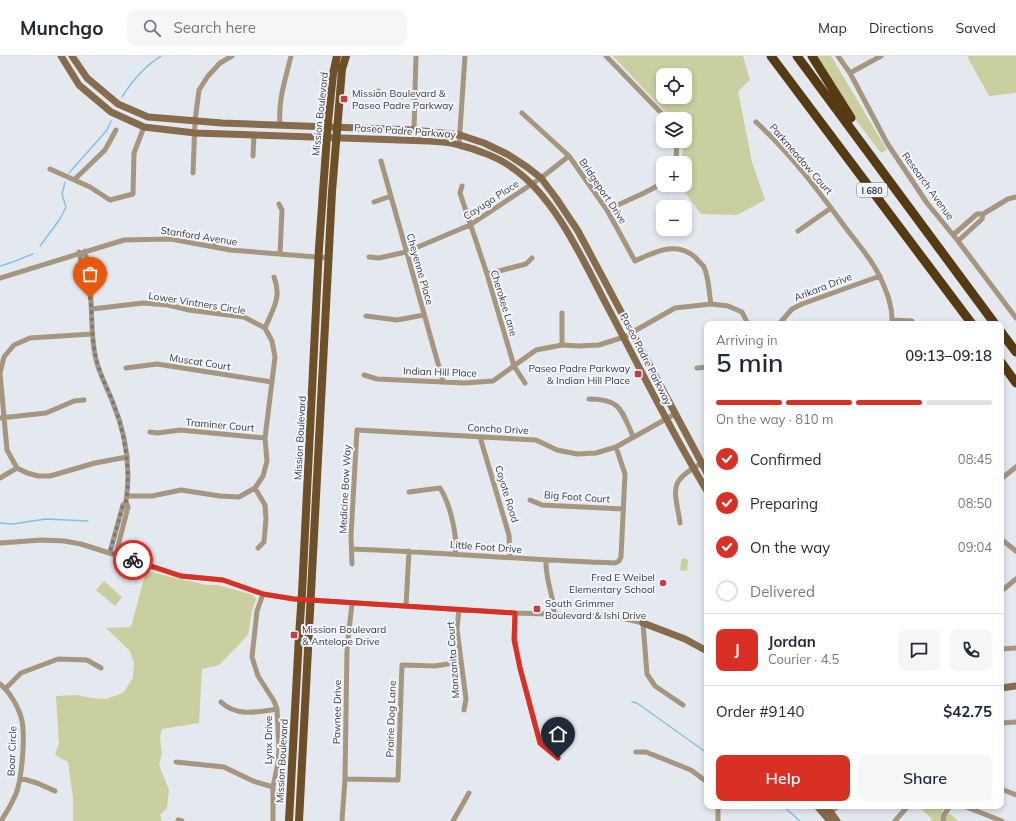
<!DOCTYPE html>
<meta charset="utf-8">
<style>
:root{--surface:#fff;--page:#f6f6f7;--text:#1f2937;--muted:#747a83;--line:#e0e1e3;--accent:#d93025}
body{margin:0;font-family:Mulish,sans-serif;background:var(--page);color:var(--text);height:100vh;display:flex;flex-direction:column;font-size:15px;white-space:nowrap}
*{box-sizing:border-box;margin:0}
p{font-size:13px;color:var(--muted)}
.icon{flex:none;width:22px;height:22px;fill:none;stroke:currentColor;stroke-width:2;stroke-linecap:round;stroke-linejoin:round}
.map{position:relative;flex:1;overflow:hidden}
.drawer{position:absolute;left:704px;top:265px;width:300px;height:488px;display:flex;flex-direction:column;background:var(--surface);border-radius:8px;box-shadow:0 2px 6px #0003}
.drawer>*{flex:none}
.fabs{position:absolute;left:656px;top:12px;display:grid;gap:8px}
.fabs a{display:grid;place-items:center;width:36px;height:36px;border-radius:8px;background:var(--surface);box-shadow:0 2px 6px #0003;font-size:20px}
.pin{position:absolute;display:grid;place-items:center;width:34px;height:34px;color:#fff;margin:-41px -17px;border-radius:50% 50% 50% 0;rotate:-45deg;box-shadow:0 0 4px #0007}
.pin .icon{rotate:45deg}
.courier{position:absolute;display:grid;place-items:center;width:40px;height:40px;margin:-20px;border:3px solid #d93025;border-radius:50%;background:#fff;color:#222;box-shadow:0 1px 5px #0007}
.overview em{font-style:normal;font-weight:600}
.overview div{display:flex;flex-direction:column-reverse}
.overview{display:flex;align-items:center;justify-content:space-between;height:68px;padding:0 12px}
h1{font-size:26px;font-weight:600;line-height:30px}
.bar{display:grid;grid-template-columns:repeat(4,1fr);gap:6px 4px;align-content:center;height:48px;padding:0 12px}
.bar i{height:5px;border-radius:3px;background:var(--line)}
.bar .on{background:var(--accent)}
.bar p{grid-column:span 4}
.line{display:flex;align-items:center;gap:10px;padding:0 12px;border-top:1px solid var(--line)}
.line div{flex:1}
.round{display:grid;place-items:center;flex:none;width:42px;height:42px;border-radius:8px;background:var(--page)}
ol{padding:0 12px;list-style:none}
li{display:flex;align-items:center;gap:12px;height:44px}
li p{margin-inline-start:auto}
li .icon{padding:4px;border-radius:50%;background:var(--accent);color:#fff;stroke-width:4}
li:last-child{color:var(--muted)}
li i{width:22px;height:22px;border:2px solid var(--line);border-radius:50%}
.button{display:flex;gap:8px;margin-top:auto;padding:8px 12px}
.button a{flex:1;height:46px;border-radius:8px;background:var(--accent);color:#fff;font-size:16px;font-weight:600;line-height:46px;text-align:center}
.button a+a{background:var(--page);color:var(--text)}
header{display:flex;align-items:center;gap:24px;box-sizing:border-box;height:56px;padding:0 20px;background:var(--surface);border-bottom:1px solid var(--line)}
header strong{font-size:19px}
nav{display:flex;gap:22px;margin-inline-start:auto;font-size:14px}
.search{width:280px;height:36px;background:var(--page);display:flex;align-items:center;gap:10px;box-sizing:border-box;padding:0 14px;border-radius:8px;color:var(--muted);font-size:15px}
.map>svg:first-child{display:block}
.green{fill:#cacfa0;fill-rule:evenodd}
.lines{fill:none;stroke-linecap:round;stroke-linejoin:round}
.stream{stroke:#82c3e4;stroke-width:1.5}
.street{stroke:#a6957f;stroke-width:5}
.secondary{stroke:#866c4d;stroke-width:7}
.primary{stroke:#6e5028;stroke-width:8}
.highway{stroke:#553a13;stroke-width:9}
.done{stroke:#76787d;stroke-width:4;stroke-dasharray:0 7.2}
.route{stroke:#d93025;stroke-width:5}
.poi-dot{fill:#ca3b40;stroke:#f2f6fc;stroke-width:1.5}
.labels{text-anchor:middle;dominant-baseline:central;stroke-width:4;stroke-linejoin:round;paint-order:stroke}
.shield{fill:#f2f6fc;stroke:#727478;stroke-width:1}
.shield-label{font-size:9px;font-weight:bold;fill:#3b3c3f}
.poi-label{font-size:10px;fill:#3b3c3f;stroke:#f2f6fc;text-anchor:start}
.street-label{font-size:10px;fill:#3b3c3f;stroke:#f2f6fc}
</style>
<header>
<strong>Munchgo</strong>
<div class="search"><svg class="icon" aria-label="search" viewBox="0 0 24 24"><circle cx="10" cy="10" r="6"/><path d="M15 15l6 6"/></svg>Search here</div>
<nav><a>Map</a><a>Directions</a><a>Saved</a></nav>
</header>
<div class="map">
<svg width="1016" height="765" viewBox="0 0 1016 765">
<rect width="100%" height="100%" fill="#e4e8ef"/>
<path class="green" d="M613,0H743L750,24L738,35L752,106L765,144L737,159L701,158L679,129H685V107H680L683,95L681,85H685V63H672ZM663,19H685V41H663Z
M817,0H831L887,94L881,97L852,59Z
M967,0H1016V37L989,40Z
M682,502L687,503L688,504L687,515L680,514Z
M146,515L189,525L207,529H218L253,539L256,543L252,555L248,579L219,609L202,613L199,667L162,673L160,682L162,698L159,709L169,734L167,752L160,759L162,765H73V742L68,706L55,699L59,687L56,640L76,639L92,642L106,643L123,637L133,622L134,607L130,595L106,572L131,571Z
M104,525L122,541L115,550L96,534Z
M918,750H945L941,757L950,758L959,765H930L932,763Z"/>
<g class="lines">
<path class="stream" d="M122,41C132,25 145,10 161,0
M69,117L107,74L111,65
M40,190L60,163L66,151L62,138L65,126
M0,210C12,207 22,202 33,198
M0,467L13,468L46,463L88,465
M632,646L637,647L707,697
M783,750L800,765"/>
<path class="street" d="M606,0L667,63
M838,0L850,17L887,87L927,147L958,185L1016,262
M850,17L881,0
M378,35L385,39L415,41
M522,57L569,100L607,154L635,205C655,196 677,184 696,202C698,205 702,208 704,211C709,222 709,237 711,248
M756,66C790,97 818,134 845,171C857,187 872,203 880,221C887,236 893,251 892,268
M280,69C278,44 285,25 291,0
M414,74L416,0
M459,89L465,0
M253,100L254,79
M381,105L443,325
M674,107L676,104L677,85
M50,113L90,131L110,144L133,138L134,97L144,71
M193,117L195,65L199,34L208,20L220,7L232,0
M75,123L105,94L116,74
M462,130L460,137L487,218L514,310L525,327
M374,146L391,140
M279,148L282,154L280,198
M607,154L644,137L663,127
M798,175L831,152
M953,179L977,158H983L1008,143L1016,141
M958,185L982,163L983,158
M214,191V182
M85,195L91,226L89,232
M79,196C81,205 83,214 86,223C87,227 89,230 90,234C93,258 90,284 97,307C101,321 108,334 113,347C126,378 131,412 126,446L123,449L110,496
M369,201L379,202L406,196L470,169L541,122L569,100
M487,218L526,208L532,202
M0,222L124,184L171,183L230,194L329,202
M92,253L143,247L168,249L189,254L244,261L265,272L272,285L275,301L265,382L267,405L263,420L255,432L239,441L220,440L181,434L152,440H127
M366,260L397,264L424,259
M892,264L912,265
M779,268L792,253L802,248L880,220
M265,272C273,253 282,241 274,221
M92,278L30,282L14,289L4,301L0,317L7,394L17,412L27,417L38,420H50L95,407L127,401
M562,289V257
M126,312L157,308L272,326
M697,312L707,311
M364,319L377,323L465,327L493,325L536,294L562,289L578,290L599,289L624,281L675,252L711,248L728,250L742,256L748,268
M589,343C622,343 621,355 633,380
M0,362L46,357L74,345L84,344
M150,376L158,377L180,374L265,382
M480,381L509,479L510,501
M0,422L17,412
M1001,423L1016,411
M255,432L265,449L266,463L264,486L258,492
M409,436L440,432C450,448 458,480 455,498
M530,444L542,449L623,453
M680,467C675,433 667,426 702,407
M1001,483L1016,495
M0,487L42,484L64,485L81,488L181,520L223,524L263,538L294,543L515,557L613,560L643,567L647,618L655,630L683,649
M352,493C439,496 527,504 615,507L619,505L621,501L625,418L616,391
M116,498L128,451L126,446
M546,505C545,523 554,540 554,558
M352,508L351,480L357,374L536,384L557,394L577,398L596,397L616,391L675,358
M1004,533L1016,523
M263,538L257,555L252,601L258,620L274,645L277,653L279,693L278,707L273,731V765
M406,550L409,495
M459,553L457,573L466,643L464,654
M515,557V584L520,612L540,687L558,702
M1001,593L1016,592
M0,628C9,635 18,650 21,661C26,677 22,722 16,738C12,747 7,756 1,765
M6,632L21,617L58,603L87,604L101,612
M221,646C236,661 258,656 277,653
M1001,667L1016,666
M636,696H646L691,714L707,726
M176,706L224,711L253,725L273,731
M20,722L37,727L55,735
M345,723L398,724L402,609L435,610L461,606
M1001,733L1016,739
M718,750V765
M964,750L1002,765
M828,759L838,750
M178,764L182,765
M342,765L345,723L347,593L352,547
M453,765L469,737
M895,765L908,750
M943,765L944,759L950,750"/>
<path class="secondary" d="M61,0L79,29L111,56L144,71L195,77L429,85C439,86 449,86 459,89C476,93 500,102 514,113C555,142 582,202 605,246C639,310 670,374 707,435
M72,0L87,22L118,48L148,61L222,67L414,74L460,79L484,87L507,98L527,111L541,122L556,142L578,175L707,417
M643,567L685,583L707,595
M1001,632L1016,630
M817,750L830,765
M826,750L837,765"/>
<path class="primary" d="M289,765L299,580L302,537L319,192L328,66L333,18L337,0
M299,765L332,136L342,13L346,0"/>
<path class="highway" d="M771,0L972,268
M797,0L995,268
M812,0L851,62
M1001,276L1016,296
M1001,306L1016,327"/>
</g>
<g class="lines">
<path class="done" d="M90,242C93,264 91,285 97,306C101,321 109,335 114,349C125,380 131,413 126,446L123,449L110,496L133,504"/>
<path class="route" d="M133,504L181,520L223,524L263,538L294,543L515,557L514,584L520,612L540,687L558,702"/>
</g>
<g class="poi-dot">
<rect x="340" y="39" width="8" height="8" rx="2"/>
<rect x="634" y="314" width="8" height="8" rx="2"/>
<circle cx="663" cy="527" r="4"/>
<rect x="533" y="549" width="8" height="8" rx="2"/>
<rect x="290" y="575" width="8" height="8" rx="2"/>
</g>
<g class="labels">
<rect class="shield" x="857" y="127" width="30" height="14" rx="3"/>
<g class="shield-label">
<text x="872" y="134">I 680</text>
</g>
<g class="poi-label">
<text x="352" y="37">Mission Boulevard &amp;<tspan x="352" dy="12">Paseo Padre Parkway</tspan></text>
<text x="630" y="312" text-anchor="end">Paseo Padre Parkway<tspan x="630" dy="12">&amp; Indian Hill Place</tspan></text>
<text x="655" y="521" text-anchor="end">Fred E Weibel<tspan x="655" dy="12">Elementary School</tspan></text>
<text x="545" y="547">South Grimmer<tspan x="545" dy="12">Boulevard &amp; Ishi Drive</tspan></text>
<text x="302" y="573">Mission Boulevard<tspan x="302" dy="12">&amp; Antelope Drive</tspan></text>
</g>
<g class="street-label">
<text transform="translate(320 58) rotate(-84)">Mission Boulevard</text>
<text transform="translate(405 75) rotate(4)">Paseo Padre Parkway</text>
<text transform="translate(801 103) rotate(49)">Parkmeadow Court</text>
<text transform="translate(928 130) rotate(54)">Research Avenue</text>
<text transform="translate(603 135) rotate(56)">Bridgeport Drive</text>
<text transform="translate(491 144) rotate(-33)">Cayuga Place</text>
<text transform="translate(199 180) rotate(9)">Stanford Avenue</text>
<text transform="translate(420 213) rotate(74)">Cheyenne Place</text>
<text transform="translate(823 231) rotate(-21)">Arikara Drive</text>
<text transform="translate(197 247) rotate(9)">Lower Vintners Circle</text>
<text transform="translate(504 247) rotate(73)">Cherokee Lane</text>
<text transform="translate(646 303) rotate(63)">Paseo Padre Parkway</text>
<text transform="translate(200 306) rotate(9)">Muscat Court</text>
<text transform="translate(440 316) rotate(2)">Indian Hill Place</text>
<text transform="translate(220 369) rotate(5)">Traminer Court</text>
<text transform="translate(498 373) rotate(3)">Concho Drive</text>
<text transform="translate(300 382) rotate(-87)">Mission Boulevard</text>
<text transform="translate(345 433) rotate(-87)">Medicine Bow Way</text>
<text transform="translate(507 438) rotate(73)">Coyote Road</text>
<text transform="translate(577 441) rotate(4)">Big Foot Court</text>
<text transform="translate(486 491) rotate(4)">Little Foot Drive</text>
<text transform="translate(453 604) rotate(-94)">Manzanita Court</text>
<text transform="translate(337 656) rotate(-89)">Pawnee Drive</text>
<text transform="translate(391 663) rotate(-88)">Prairie Dog Lane</text>
<text transform="translate(268 684) rotate(-90)">Lynx Drive</text>
<text transform="translate(12 695) rotate(-88)">Boar Circle</text>
<text transform="translate(282 705) rotate(-87)">Mission Boulevard</text>
</g>
</g>
</svg>
<div class="fabs">
<a><svg class="icon" aria-label="locate" viewBox="0 0 24 24"><circle cx="12" cy="12" r="6"/><path d="M12 2v4M12 18v4M2 12h4M18 12h4"/></svg></a>
<a><svg class="icon" aria-label="layers" viewBox="0 0 24 24"><path d="M12 4l9 5-9 5-9-5zM3 14l9 5 9-5"/></svg></a>
<a>+</a>
<a>−</a>
</div>
<div class="pin" style="left:90px;top:242px;background:#ea580c"><svg class="icon" aria-label="bag" viewBox="0 0 24 24"><path d="M5 8h14l-1 12H6zM9 8a3 3 0 0 1 6 0"/></svg></div>
<div class="pin" style="left:558px;top:702px;background:#1f2937"><svg class="icon" aria-label="home" viewBox="0 0 24 24"><path d="M3 11l9-7 9 7M6 9v11h12V9"/></svg></div>
<div class="courier" style="left:133px;top:504px"><svg class="icon" aria-label="bike" viewBox="0 0 24 24"><circle cx="6" cy="16" r="4"/><circle cx="18" cy="16" r="4"/><path d="M6 16l4-8h5l3 8M10 8l3 8H6M13 5h3"/></svg></div>
<section class="drawer">
<div class="overview"><div><h1>5 min</h1><p>Arriving in</p></div><em>09:13–09:18</em></div>
<div class="bar"><i class="on"></i><i class="on"></i><i class="on"></i><i></i><p>On the way · 810 m</p></div>
<ol>
<li><svg class="icon" aria-label="check" viewBox="0 0 24 24"><path d="M5 12l5 5 9-10"/></svg>Confirmed<p>08:45</p></li>
<li><svg class="icon" aria-label="check" viewBox="0 0 24 24"><path d="M5 12l5 5 9-10"/></svg>Preparing<p>08:50</p></li>
<li><svg class="icon" aria-label="check" viewBox="0 0 24 24"><path d="M5 12l5 5 9-10"/></svg>On the way<p>09:04</p></li>
<li><i></i>Delivered</li>
</ol>
<div class="line" style="height:72px"><b class="round" style="background:var(--accent);color:#fff">J</b><div><b>Jordan</b><p>Courier · 4.5</p></div><a class="round"><svg class="icon" aria-label="chat" viewBox="0 0 24 24"><path d="M4 5h16v11H9l-5 4z"/></svg></a><a class="round"><svg class="icon" aria-label="phone" viewBox="0 0 24 24"><path d="M5 4h4l2 5-3 2q2 4 5 5l2-3 5 2v4C11 20 4 13 5 4z"/></svg></a></div>
<div class="line" style="height:52px"><div>Order #9140</div><b>$42.75</b></div>
<div class="button"><a>Help</a><a>Share</a></div>
</section>
</div>
